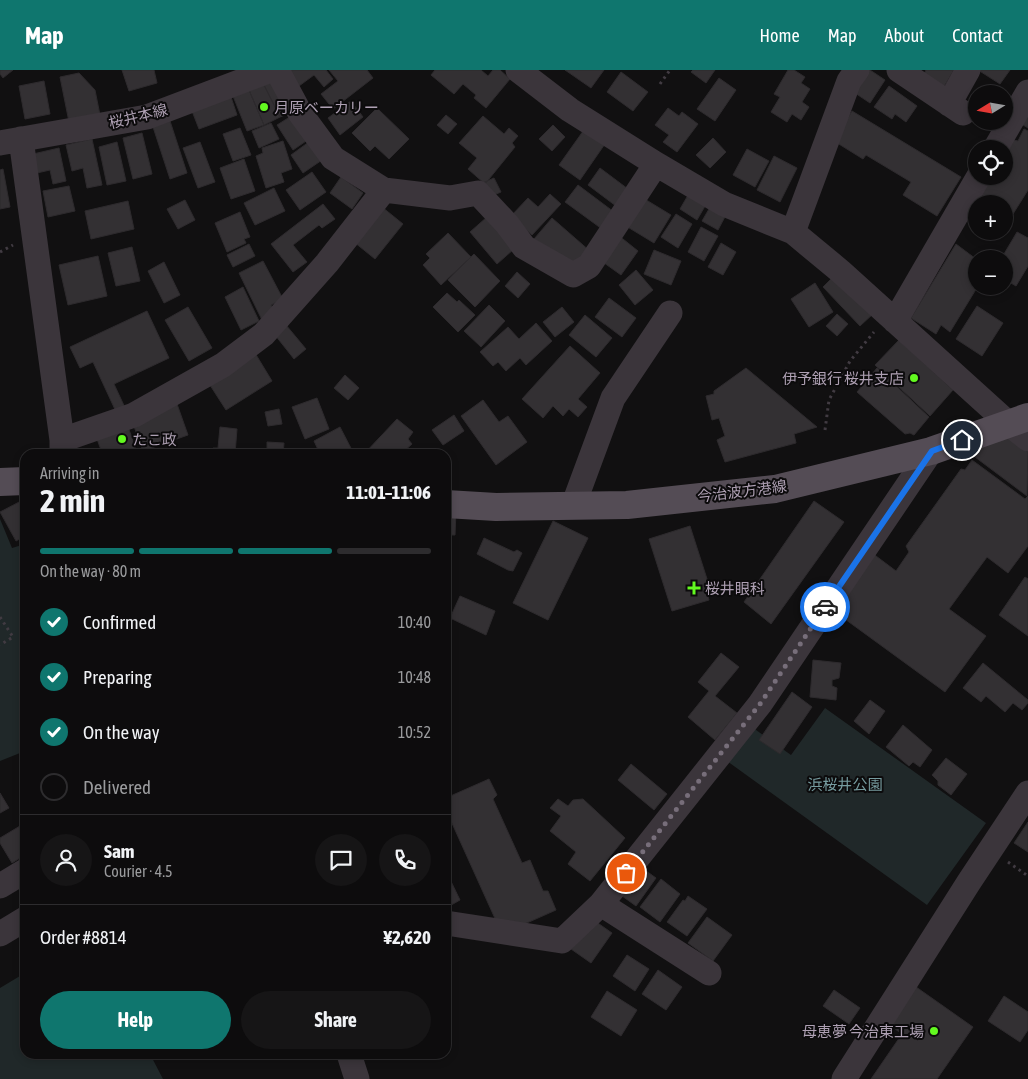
<!DOCTYPE html>
<meta charset="utf-8">
<style>
:root{--surface:#0d0c0d;--page:#161516;--text:#f1f3f6;--muted:#9a9b9d;--line:#2d2c2e;--accent:#0f766e}
body{margin:0;font-family:"Asap Condensed","Noto Sans JP",sans-serif;background:var(--page);color:var(--text);height:100vh;display:flex;flex-direction:column;font-size:19px;white-space:nowrap}
*{box-sizing:border-box;margin:0}
p{font-size:16px;color:var(--muted)}
.icon{flex:none;width:28px;height:28px;fill:none;stroke:currentColor;stroke-width:2;stroke-linecap:round;stroke-linejoin:round}
.map{position:relative;flex:1;overflow:hidden}
.drawer{position:absolute;left:20px;top:379px;width:431px;height:610px;display:flex;flex-direction:column;background:var(--surface);border-radius:15px;box-shadow:0 2px 8px #0003,0 0 0 1px var(--line)}
.drawer>*{flex:none}
.needle{width:32px;rotate:259deg}
.fabs{position:absolute;left:968px;top:15px;display:grid;gap:10px}
.fabs a{display:grid;place-items:center;width:45px;height:45px;border-radius:50%;background:var(--surface);box-shadow:0 2px 8px #0003,0 0 0 1px var(--line);font-size:25px}
.pin{position:absolute;display:grid;place-items:center;width:42px;height:42px;color:#fff;margin:-21px;border:2px solid #fff;border-radius:50%;box-shadow:0 1px 5px #0007}
.courier{position:absolute;display:grid;place-items:center;width:50px;height:50px;margin:-25px;border:4px solid #1a73e8;border-radius:50%;background:#fff;color:#222;box-shadow:0 1px 6px #0007}
.head em{font-style:normal;font-weight:700}
.head div{display:flex;flex-direction:column-reverse}
.head{display:flex;align-items:center;justify-content:space-between;height:85px;padding:0 20px}
h1{font-size:32px;font-weight:700;line-height:38px}
.bar{display:grid;grid-template-columns:repeat(4,1fr);gap:8px 5px;align-content:center;height:60px;padding:0 20px}
.bar i{height:6px;border-radius:4px;background:var(--line)}
.bar .current{background:var(--accent)}
.bar p{grid-column:span 4}
.line{display:flex;align-items:center;gap:12px;padding:0 20px;border-top:1px solid var(--line)}
.line div{flex:1}
.round{display:grid;place-items:center;flex:none;width:52px;height:52px;border-radius:26px;background:var(--page)}
ol{padding:0 20px;list-style:none}
li{display:flex;align-items:center;gap:15px;height:55px}
li p{margin-inline-start:auto}
li .icon{padding:5px;border-radius:50%;background:var(--accent);color:#fff;stroke-width:4}
li:last-child{color:var(--muted)}
li i{width:28px;height:28px;border:2px solid var(--line);border-radius:50%}
.cta{display:flex;gap:10px;margin-top:auto;padding:10px 20px}
.cta a{flex:1;height:58px;border-radius:30px;background:var(--accent);color:#fff;font-size:20px;font-weight:700;line-height:58px;text-align:center}
.cta a+a{background:var(--page);color:var(--text)}
header{display:flex;align-items:center;gap:30px;box-sizing:border-box;height:70px;padding:0 25px;background:var(--accent);color:#fff}
header strong{font-size:24px}
nav{display:flex;gap:28px;margin-inline-start:auto;font-size:18px}
.map>svg:first-child{display:block}
.green{fill:#202829}
.building{fill:#333033;stroke:#2d2a2d}
.lines{fill:none;stroke-linecap:round;stroke-linejoin:round}
.path{stroke:#413b42;stroke-width:3;stroke-dasharray:2.5 4;stroke-linecap:butt}
.minor{stroke:#3b353b;stroke-width:25}
.major{stroke:#544c55;stroke-width:28}
.done{stroke:#776e7a;stroke-width:5;stroke-dasharray:0 9}
.route{stroke:#1a73e8;stroke-width:6}
.poi-dot{fill:#63f920;stroke:#0c0b0c;stroke-width:2}
.labels{text-anchor:middle;dominant-baseline:central;stroke-width:4;stroke-linejoin:round;paint-order:stroke}
.poi-label{font-size:15px;fill:#aea0b3;stroke:#0c0b0c;text-anchor:start}
.street-label{font-size:15px;fill:#aea0b3;stroke:#0c0b0c}
.park-label{font-size:15px;fill:#769b9f;stroke:#0c0b0c}
</style>
<header>
<strong>Map</strong>
<nav><a>Home</a><a>Map</a><a>About</a><a>Contact</a></nav>
</header>
<div class="map">
<svg width="1028" height="1009" viewBox="0 0 1028 1009">
<rect width="100%" height="100%" fill="#111011"/>
<path class="green" d="M0,449L12,478L25,474V681L0,691Z
M825,638L986,753L927,835L720,686L745,652L791,685Z
M25,903V984H150L163,1009H0V918Z"/>
<path class="building" d="M0,0H13L3,8L0,4Z
M122,0H154L157,13L129,21Z
M287,0H326L333,9L324,17L314,5L299,16Z
M329,0H367L373,8L333,39L321,24L338,11Z
M435,0H481L488,6L493,0H500L510,9L486,38L474,28L476,25L463,14L454,24L431,5Z
M565,0H604L591,18Z
M693,0H715L706,13L691,2Z
M788,0H794L805,7L801,13L810,19L802,32L809,37L801,50L792,44L787,52L771,42L780,27L774,24Z
M865,0H870L885,10L870,33L852,21Z
M926,0H954L942,20L922,8Z
M978,0H1010L1000,14Z
M621,2L648,22L633,41L607,22Z
M79,3L95,20L100,45L69,52L60,7Z
M276,7L292,42L280,47L263,13Z
M719,8L736,20L715,51L697,39Z
M44,11L50,44L25,49L19,16Z
M263,13L280,47L264,55L249,20Z
M889,16L917,36L906,52L895,44L892,49L874,37Z
M249,20L264,55L247,61L233,26Z
M231,27L237,45L199,59L192,41Z
M351,31L363,47L340,65L328,48Z
M1028,37V58L1020,53Z
M377,38L409,69L389,89L375,76L370,81L352,63Z
M668,38L679,46L682,42L698,54L677,82L663,72L669,65L655,55Z
M852,41L961,107L937,146L903,125L911,112L866,85L863,89L834,71Z
M293,45L309,69L293,80L277,55Z
M446,45L457,54L448,64L437,55Z
M483,46L504,64L509,58L518,66L512,73L515,77L485,114L468,99L477,88L459,73Z
M170,51L187,103L170,109L153,57Z
M271,53L279,69L259,78L252,61Z
M553,55L565,67L552,81L539,69Z
M586,57L607,71L580,110L559,95Z
M240,58L251,85L233,91L223,64Z
M1024,59L1028,61V120L1013,144L1004,138V134H996L974,120L982,106H1004L1005,68L1018,71Z
M142,63L152,104L133,109L123,68Z
M713,68L726,82L710,98L696,85Z
M92,69L102,115L87,118L83,98L72,101L66,75Z
M313,69L325,88L303,103L291,85Z
M283,71L292,99L281,103L284,112L266,118L256,86L263,83L262,78Z
M117,72L126,111L107,115L99,77Z
M200,72L215,112L198,118L183,78Z
M59,78L66,111L53,114L50,100L37,103L33,84Z
M747,79L769,91L755,117L733,105Z
M774,86L797,98L780,132L757,120Z
M244,89L255,121L231,129L220,98Z
M600,98L628,119L616,136L588,115Z
M3,99L10,137L0,139V100Z
M312,102L326,122L300,140L286,120Z
M341,107L363,123L352,139L330,123Z
M494,108L501,122L487,128L480,114Z
M578,115L614,142L602,159L565,132Z
M69,116L75,141L48,147L43,121Z
M274,118L285,141L255,155L244,133Z
M691,120L708,131L697,150L680,139Z
M550,124L561,134L532,165L511,146L528,128L538,137Z
M643,128L671,145L654,173L626,156Z
M185,130L195,150L178,159L167,139Z
M128,131L134,159L91,169L85,141Z
M713,132L728,141L718,160L702,151Z
M323,134L335,149L322,158L319,155L293,175L307,192L293,202L271,174Z
M382,137L403,154L375,189L354,172Z
M240,142L250,167L244,169L246,173L227,182L215,153Z
M676,144L692,154L678,178L661,167Z
M487,147L514,179L497,194L470,162Z
M552,148L591,182L577,198L534,169Z
M701,157L718,166L704,191L688,182Z
M1017,162L1028,168V196L1016,216L1004,209V189H1001Z
M448,163L471,187L441,215L423,195L430,188L426,184Z
M618,165L638,181L621,205L600,190Z
M721,173L736,182L723,205L708,197Z
M249,174L255,186L233,197L227,185Z
M956,174L976,189V216H978L950,262L941,255L936,264L911,248Z
M132,177L140,211L116,216L108,183Z
M654,180L681,191L671,215L644,204Z
M474,184L500,211L475,237L448,210Z
M98,186L107,226L68,235L59,195Z
M263,191L283,229L271,235L276,245L263,252L239,203Z
M164,192L180,225L164,233L148,201Z
M636,200L653,220L635,235L619,215Z
M517,202L530,214L518,228L505,216Z
M836,204L874,243L860,256L823,217Z
M815,213L833,242L809,257L791,229Z
M243,217L259,251L241,260L225,227Z
M447,223L457,232L459,230L475,245L458,262L433,237Z
M609,228L636,248L622,267L595,247Z
M489,235L505,251L481,277L464,261Z
M977,236L1003,253L982,286L956,269Z
M188,237L212,278L189,291L165,250Z
M562,237L574,252L555,267L543,252Z
M147,241L169,288L114,314L127,342L118,346L93,292L80,298L70,277Z
M837,244L848,254L837,266L826,256Z
M585,245L612,268L596,287L569,265Z
M536,253L552,271L526,295L520,288L506,301L498,292L493,296L480,282L508,257L519,269Z
M286,255L306,279L294,289L275,265Z
M899,270L953,320L930,346L875,295Z
M570,276L600,303L578,329L587,337L578,347L569,339L563,346L553,336L543,348L522,329Z
M255,283L272,311L226,340L208,312Z
M746,298L817,357L794,364L796,373L725,392L717,370L725,366L719,348L712,350L706,326L714,324V321Z
M877,298L929,347L914,365L910,363L905,364L857,322Z
M345,305L359,318L348,330L334,318Z
M317,328L329,359L305,369L292,337Z
M483,330L499,352L508,346L527,372L496,395L461,346Z
M177,334L188,365L143,381L132,351Z
M279,339L282,354L268,356L265,342Z
M454,345L464,361L443,375L432,360Z
M397,349L413,362L408,369L412,374L401,384H364Z
M127,354L137,382L132,384H117L115,379L102,383L96,366Z
M220,357L237,359L235,384H212L213,378H218Z
M340,357L354,384H320L314,371Z
M996,358L1028,382L1027,426L975,387Z
M267,372L284,373L283,384H267Z
M972,390L1025,429L1028,426V476L1008,503L987,487L949,539L986,566L945,622L827,536L868,480L896,501L909,482L906,476L961,399L965,400Z
M23,430L25,435V466L16,471L0,442Z
M814,431L844,452L771,554L744,532Z
M446,440H456L455,465H446Z
M553,451L588,468L548,550L513,533Z
M690,456L708,512L704,513L709,530L672,541L649,469Z
M484,468L514,482L517,480L522,483L513,501L508,500L477,484Z
M446,469H450L449,489H446Z
M1025,507L1028,509V566L999,545Z
M460,526L495,541L486,565L450,548Z
M721,583L739,597L715,626L737,643L715,670L688,647L709,621L698,612Z
M813,590L841,593L839,608L832,610V616L837,618L836,630L810,627Z
M983,593L1028,630V633L1022,640L1013,633L1005,642L986,626L981,632L963,618Z
M792,622L812,637L780,684L759,670Z
M870,630L885,641L869,664L854,651Z
M903,655L932,680L920,697L913,692L909,696L886,677Z
M946,688L967,704L951,725L938,715V711L932,705Z
M631,694L667,724L654,740L618,710Z
M489,709L497,725L493,729L522,793L530,790L543,821H548L556,840L502,864L446,740V728Z
M0,723L9,738L0,743Z
M558,729L568,736L573,730L583,729L625,768L590,811L568,794L576,782L550,761L561,746L550,738Z
M1028,752V782L1014,773Z
M25,753V785L12,793L0,773V768Z
M638,795L656,808L636,836L618,823Z
M446,801L460,830L446,838Z
M661,809L680,824L660,852L640,837Z
M688,826L707,839L687,866L667,852L683,830L685,831Z
M707,847L732,865L713,891L688,873Z
M592,849L612,863L591,893L571,879Z
M627,885L649,899L635,921L613,906Z
M658,900L682,917L666,940L642,924Z
M909,912L973,957L937,1009H871L902,964L883,950Z
M834,920L860,938L849,954L823,936Z
M607,921L637,940L621,966L591,947Z
M1004,926L1028,942V960L1020,972L988,951Z"/>
<g class="lines">
<path class="path" d="M660,14L670,0
M0,182L13,175
M825,360L829,330L850,291L874,262
M0,547L13,567L0,575
M1008,792L1028,806"/>
<path class="minor" d="M277,0L300,43L333,88L384,120L450,128L478,123L507,154L524,177L573,205L589,196L656,94L724,134L793,162L840,201L1009,354L1028,369
M518,0L570,40L656,94
M899,0L963,43
M949,34L968,0
M21,69L62,370V384
M0,73L147,47L271,0
M995,79L1028,22
M793,162L849,11L857,0
M895,251L979,106
M62,370L134,345L223,295L264,264L327,193L384,120
M573,436L613,328L670,243
M0,816L25,801
M601,834L709,903
M446,853L562,871L601,834L760,634L931,381
M0,864L25,849
M349,984L357,1009
M844,1009L969,812L1028,723"/>
<path class="major" d="M0,412L25,411
M446,434L496,437L627,435L775,419L931,381L1028,347"/>
</g>
<g class="lines">
<path class="done" d="M626,803L760,634L825,537"/>
<path class="route" d="M825,537L932,381L962,370"/>
</g>
<g class="poi-dot">
<circle cx="264" cy="37" r="5"/>
<circle cx="914" cy="308" r="5"/>
<circle cx="122" cy="369" r="5"/>
<path d="M691.5 510.5h5v5h5v5h-5v5h-5v-5h-5v-5h5z"/>
<circle cx="934" cy="961" r="5"/>
</g>
<g class="labels">
<g class="poi-label">
<text x="274" y="37">月原ベーカリー</text>
<text x="904" y="308" text-anchor="end">伊予銀行 桜井支店</text>
<text x="132" y="369">たこ政</text>
<text x="705" y="518">桜井眼科</text>
<text x="924" y="961" text-anchor="end">母恵夢 今治東工場</text>
</g>
<g class="street-label">
<text transform="translate(138 46) rotate(-14)">桜井本線</text>
<text transform="translate(742 421) rotate(-7)">今治波方港線</text>
</g>
<g class="park-label">
<text x="845" y="714">浜桜井公園</text>
</g>
</g>
</svg>
<div class="fabs">
<a><svg class="needle" viewBox="-14 -14 28 28"><path d="M0-13l5 13h-10z" fill="#e53935"/><path d="M0 13l5-13h-10z" fill="#9a9b9d"/></svg></a>
<a><svg class="icon" aria-label="locate" viewBox="0 0 24 24"><circle cx="12" cy="12" r="6"/><path d="M12 2v4M12 18v4M2 12h4M18 12h4"/></svg></a>
<a>+</a>
<a>−</a>
</div>
<div class="pin" style="left:626px;top:803px;background:#ea580c"><svg class="icon" aria-label="bag" viewBox="0 0 24 24"><path d="M5 8h14l-1 12H6zM9 8a3 3 0 0 1 6 0"/></svg></div>
<div class="pin" style="left:962px;top:370px;background:#1f2937"><svg class="icon" aria-label="home" viewBox="0 0 24 24"><path d="M3 11l9-7 9 7M6 9v11h12V9"/></svg></div>
<div class="courier" style="left:825px;top:537px"><svg class="icon" aria-label="car" viewBox="0 0 24 24"><path d="M5 17H2v-5l4-1 3-4h7l3 4 3 1v5h-3M9 17h6M6 11h13"/><circle cx="7" cy="17" r="2"/><circle cx="17" cy="17" r="2"/></svg></div>
<section class="drawer">
<div class="head"><div><h1>2 min</h1><p>Arriving in</p></div><em>11:01–11:06</em></div>
<div class="bar"><i class="current"></i><i class="current"></i><i class="current"></i><i></i><p>On the way · 80 m</p></div>
<ol>
<li><svg class="icon" aria-label="check" viewBox="0 0 24 24"><path d="M5 12l5 5 9-10"/></svg>Confirmed<p>10:40</p></li>
<li><svg class="icon" aria-label="check" viewBox="0 0 24 24"><path d="M5 12l5 5 9-10"/></svg>Preparing<p>10:48</p></li>
<li><svg class="icon" aria-label="check" viewBox="0 0 24 24"><path d="M5 12l5 5 9-10"/></svg>On the way<p>10:52</p></li>
<li><i></i>Delivered</li>
</ol>
<div class="line" style="height:90px"><a class="round"><svg class="icon" aria-label="person" viewBox="0 0 24 24"><circle cx="12" cy="8" r="4"/><path d="M4 21q1-7 8-7t8 7"/></svg></a><div><b>Sam</b><p>Courier · 4.5</p></div><a class="round"><svg class="icon" aria-label="chat" viewBox="0 0 24 24"><path d="M4 5h16v11H9l-5 4z"/></svg></a><a class="round"><svg class="icon" aria-label="phone" viewBox="0 0 24 24"><path d="M5 4h4l2 5-3 2q2 4 5 5l2-3 5 2v4C11 20 4 13 5 4z"/></svg></a></div>
<div class="line" style="height:65px"><div>Order #8814</div><b>¥2,620</b></div>
<div class="cta"><a>Help</a><a>Share</a></div>
</section>
</div>
